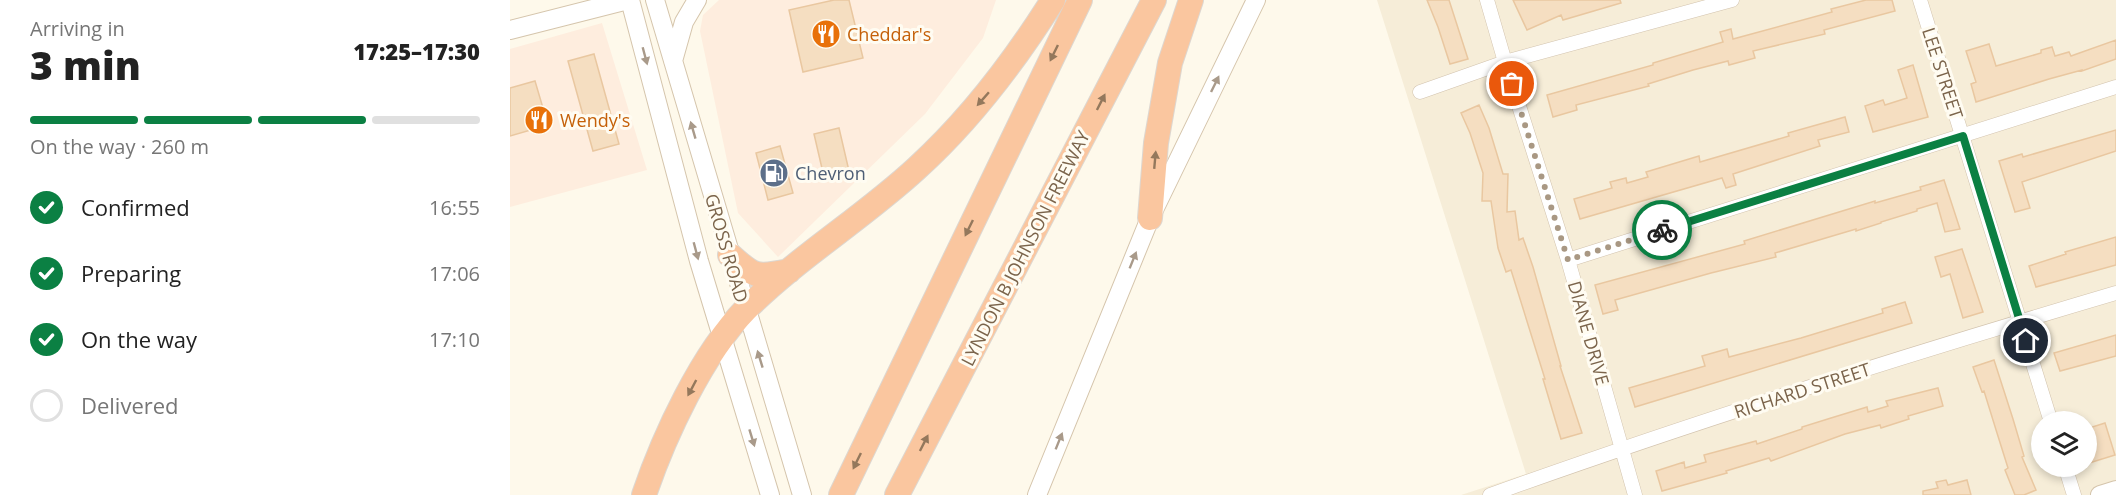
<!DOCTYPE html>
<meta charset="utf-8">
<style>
:root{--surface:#fff;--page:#f6f6f6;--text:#222;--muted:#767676;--line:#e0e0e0;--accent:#0b8043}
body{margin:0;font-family:"Open Sans",sans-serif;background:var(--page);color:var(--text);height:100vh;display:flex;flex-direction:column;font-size:22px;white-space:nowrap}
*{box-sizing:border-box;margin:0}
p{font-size:20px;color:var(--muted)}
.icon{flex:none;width:33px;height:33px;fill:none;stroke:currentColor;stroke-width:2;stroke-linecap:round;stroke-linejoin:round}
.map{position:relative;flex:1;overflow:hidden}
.panel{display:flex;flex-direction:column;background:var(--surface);width:510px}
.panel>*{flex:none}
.buttons{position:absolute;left:1521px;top:411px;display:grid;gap:12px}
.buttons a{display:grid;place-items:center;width:66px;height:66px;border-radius:50%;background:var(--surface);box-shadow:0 3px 9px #0003;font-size:30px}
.pin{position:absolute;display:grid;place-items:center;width:51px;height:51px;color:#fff;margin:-26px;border:3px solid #fff;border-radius:50%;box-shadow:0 2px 6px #0007}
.courier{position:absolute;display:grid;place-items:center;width:60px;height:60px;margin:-30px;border:4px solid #0b8043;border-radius:50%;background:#fff;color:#222;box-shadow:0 2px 8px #0007}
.overview em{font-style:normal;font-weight:800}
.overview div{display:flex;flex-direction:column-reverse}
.overview{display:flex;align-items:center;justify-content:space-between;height:102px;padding:0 30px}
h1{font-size:39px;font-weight:800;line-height:45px}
.bar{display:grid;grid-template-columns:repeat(4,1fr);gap:9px 6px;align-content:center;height:72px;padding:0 30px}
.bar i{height:8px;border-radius:4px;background:var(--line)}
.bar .active{background:var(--accent)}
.bar p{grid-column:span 4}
ol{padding:0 30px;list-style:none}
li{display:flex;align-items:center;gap:18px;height:66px}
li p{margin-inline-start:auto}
li .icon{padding:6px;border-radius:50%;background:var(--accent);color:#fff;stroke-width:4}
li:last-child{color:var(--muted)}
li i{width:33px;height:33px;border:3px solid var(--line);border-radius:50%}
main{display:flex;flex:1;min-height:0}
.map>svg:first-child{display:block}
.residential{fill:#f6edd8;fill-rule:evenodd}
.commercial{fill:#feedde}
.building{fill:#f5dec1;stroke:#e9c7a0;stroke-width:1.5}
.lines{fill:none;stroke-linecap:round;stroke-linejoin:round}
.street-casing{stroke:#d2c3ae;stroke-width:15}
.secondary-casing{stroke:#d5c5ac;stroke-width:20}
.highway-casing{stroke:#ddd7d0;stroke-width:26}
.street{stroke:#fff;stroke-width:14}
.secondary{stroke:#fff;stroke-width:18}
.highway{stroke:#fac69f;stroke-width:24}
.oneway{fill:#94785c}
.oneway2{fill:#a99a8a}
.done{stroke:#a99883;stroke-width:6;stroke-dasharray:0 10.8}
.route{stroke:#0b8043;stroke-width:8}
.labels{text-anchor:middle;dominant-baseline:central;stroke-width:6;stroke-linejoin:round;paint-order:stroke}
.food-label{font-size:18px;fill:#c56008;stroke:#fffcf2;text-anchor:start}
.street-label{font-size:18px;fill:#7b644b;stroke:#fffcf2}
.service-label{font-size:18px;fill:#4e5e75;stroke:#fffcf2;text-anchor:start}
</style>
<main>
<section class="panel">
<div class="overview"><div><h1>3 min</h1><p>Arriving in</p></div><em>17:25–17:30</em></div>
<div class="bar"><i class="active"></i><i class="active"></i><i class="active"></i><i></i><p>On the way · 260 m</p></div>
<ol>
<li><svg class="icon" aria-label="check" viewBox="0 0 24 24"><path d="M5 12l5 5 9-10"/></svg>Confirmed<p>16:55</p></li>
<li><svg class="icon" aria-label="check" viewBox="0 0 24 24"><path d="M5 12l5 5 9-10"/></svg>Preparing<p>17:06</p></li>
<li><svg class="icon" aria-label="check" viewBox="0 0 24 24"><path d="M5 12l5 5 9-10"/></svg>On the way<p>17:10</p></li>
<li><i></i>Delivered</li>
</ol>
</section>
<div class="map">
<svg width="1606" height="495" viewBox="0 0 1606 495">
<rect width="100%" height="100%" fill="#fef9eb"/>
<path class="residential" d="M867,0H1606V495H951L1016,474ZM1532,422H1576V466H1532Z"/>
<path class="commercial" d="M209,0H486L473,38L415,114L268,257L228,213L190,31L193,15Z
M92,23L137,170L0,207V49Z"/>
<path class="building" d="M324,0H339L353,58L293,72L279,10Z
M917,0H939L958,59L940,64L928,27Z
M1003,0H1110L1111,3L1053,20L1051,15L1017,30Z
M1356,0H1382L1385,11L1314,30L1315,34L1243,51L1245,58L1219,65L1218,61L1183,70L1138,84L1139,86L1066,105L1067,110L1043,117L1037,95L1143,65V63L1213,42L1210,32L1221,29L1223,39L1322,12L1321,9Z
M1606,40V59L1572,71V70L1539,79L1466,102L1461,84L1466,82L1456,51L1479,44L1486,66L1531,53V50L1542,47L1545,56L1559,52L1561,56Z
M84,54L109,144L83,151L58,61Z
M1403,65L1418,117L1363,132L1355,106L1373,100L1375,105L1397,98L1388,70Z
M25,81L38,125L0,136V88Z
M969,105L979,128L993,174H998L997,212L1005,211L1009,240L1013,238L1023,267L1051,366H1050L1072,433L1051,439L1033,379H1035L1001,270L996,272L988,248L981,201H972L973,173L960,133L951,113Z
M1335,117L1339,132L1308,140L1310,146L1223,174L1226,185L1216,188L1212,178L1070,219L1064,199L1102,188L1100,182L1116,178L1117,183L1138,177L1136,172L1189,156L1190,162L1279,136L1278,133Z
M329,128L339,171L314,177L304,134Z
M1606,130V151L1512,182L1520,208L1505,212L1489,161L1512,154L1513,157Z
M270,146L283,193L258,200L246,153Z
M1434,180L1450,229L1435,232L1427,203L1407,209V211L1371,222V223L1346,231V229L1265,253L1266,257L1201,273L1105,300L1108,310L1093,314L1085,285L1235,244L1234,241L1365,201V203L1411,190L1410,187Z
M1606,237V265L1526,287L1519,266L1556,254L1555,252Z
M1452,249L1473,312L1453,318L1440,274L1431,277L1425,257Z
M1395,302L1402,323L1125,407L1119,388L1195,366L1192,356L1217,349L1219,357L1291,338L1373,313L1372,309Z
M1606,335V356L1550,371L1544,353Z
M1484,360L1503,419L1514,456L1512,457L1526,490L1514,495H1505L1495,470L1498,468L1487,433L1474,391L1472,392L1463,367Z
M1428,388L1433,406L1398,416L1399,419L1371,428L1370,425L1335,434L1261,461L1259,458L1216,471L1217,473L1152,491L1146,471L1174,462L1175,468L1196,462L1194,455L1246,441L1247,444L1292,429V427L1321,418L1357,407L1358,412L1378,406L1376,401Z
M1595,423L1605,455L1576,464V429Z
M1436,480L1438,485L1457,480L1461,495H1413V491L1428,488L1426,482Z"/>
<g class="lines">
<g class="street-casing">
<path id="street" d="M977,0L995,62L1058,260L1125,495
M1410,0L1541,422
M910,92L995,62L1222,0
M1058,260L1606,87
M1555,466L1564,495
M980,495C1186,421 1396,355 1606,293"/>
</g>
<g class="secondary-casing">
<path id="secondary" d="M120,0L189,261L260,495
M145,0L292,495
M0,30L118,0
M163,61L174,22L187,0
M527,495L640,218L746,0
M1590,495L1606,490"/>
</g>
<g class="highway-casing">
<path id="highway" d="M640,218L646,143L660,63L681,0
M220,255C244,277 246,278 279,271
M134,495C154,436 192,354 236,309C288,257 353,218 407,168C461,119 504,62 543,0
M331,495L570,0
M387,495L644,0"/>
</g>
<use href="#street" class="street"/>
<use href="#secondary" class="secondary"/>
<use href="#highway" class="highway"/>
</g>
<defs><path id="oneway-solid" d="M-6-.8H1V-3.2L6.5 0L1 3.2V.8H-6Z" transform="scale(1.5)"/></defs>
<g class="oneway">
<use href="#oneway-solid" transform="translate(544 53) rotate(116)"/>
<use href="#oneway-solid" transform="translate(473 99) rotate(131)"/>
<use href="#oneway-solid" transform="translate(591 102) rotate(-63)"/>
<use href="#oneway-solid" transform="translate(645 160) rotate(-85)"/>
<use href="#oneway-solid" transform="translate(459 228) rotate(116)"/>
<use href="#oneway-solid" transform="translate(182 388) rotate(118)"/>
<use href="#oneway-solid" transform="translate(414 443) rotate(-63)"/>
<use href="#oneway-solid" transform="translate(347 461) rotate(116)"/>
</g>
<g class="oneway2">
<use href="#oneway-solid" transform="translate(135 56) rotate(75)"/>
<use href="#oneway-solid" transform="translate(705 84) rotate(-64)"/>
<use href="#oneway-solid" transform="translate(183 130) rotate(-106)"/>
<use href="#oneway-solid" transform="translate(186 251) rotate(75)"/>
<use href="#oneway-solid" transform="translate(623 260) rotate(-68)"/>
<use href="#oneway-solid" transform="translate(250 359) rotate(-107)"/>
<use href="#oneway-solid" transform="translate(242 438) rotate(73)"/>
<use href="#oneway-solid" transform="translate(549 441) rotate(-68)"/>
</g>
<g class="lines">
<path class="done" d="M1002,84L1058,260L1152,230"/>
<path class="route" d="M1152,230L1453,136L1516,341"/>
</g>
<defs>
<g id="restaurant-disc" transform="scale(1.5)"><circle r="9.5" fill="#e8710a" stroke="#fffcf2"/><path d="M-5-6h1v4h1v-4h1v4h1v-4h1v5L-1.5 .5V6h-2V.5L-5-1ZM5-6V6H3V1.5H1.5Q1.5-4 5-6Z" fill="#fff"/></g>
<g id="fuel-disc" transform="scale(1.5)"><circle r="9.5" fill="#5c6f8a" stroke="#fffcf2"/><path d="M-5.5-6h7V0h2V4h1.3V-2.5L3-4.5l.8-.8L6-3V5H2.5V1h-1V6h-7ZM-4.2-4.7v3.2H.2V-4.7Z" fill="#fff"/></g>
</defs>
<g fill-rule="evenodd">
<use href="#restaurant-disc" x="316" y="34"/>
<use href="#restaurant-disc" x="29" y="120"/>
<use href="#fuel-disc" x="264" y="173"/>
</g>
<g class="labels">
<g class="food-label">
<text x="337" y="34">Cheddar's</text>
<text x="50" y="120">Wendy's</text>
</g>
<g class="street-label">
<text transform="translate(1433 73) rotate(72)">LEE STREET</text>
<text transform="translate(217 248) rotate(74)">GROSS ROAD</text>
<text transform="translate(515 248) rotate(-63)">LYNDON B JOHNSON FREEWAY</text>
<text transform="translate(1079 333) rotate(74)">DIANE DRIVE</text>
<text transform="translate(1292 390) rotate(-18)">RICHARD STREET</text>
</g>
<g class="service-label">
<text x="285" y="173">Chevron</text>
</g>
</g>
</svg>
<div class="buttons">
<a><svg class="icon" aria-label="layers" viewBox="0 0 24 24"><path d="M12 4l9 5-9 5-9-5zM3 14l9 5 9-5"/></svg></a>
</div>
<div class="pin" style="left:1002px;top:84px;background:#ea580c"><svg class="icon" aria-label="bag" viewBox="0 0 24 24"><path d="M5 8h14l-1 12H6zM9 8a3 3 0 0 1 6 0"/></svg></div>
<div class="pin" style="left:1516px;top:341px;background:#1f2937"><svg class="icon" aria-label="home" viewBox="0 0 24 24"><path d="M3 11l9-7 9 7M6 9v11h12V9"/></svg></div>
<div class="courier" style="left:1152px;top:230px"><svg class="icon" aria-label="bike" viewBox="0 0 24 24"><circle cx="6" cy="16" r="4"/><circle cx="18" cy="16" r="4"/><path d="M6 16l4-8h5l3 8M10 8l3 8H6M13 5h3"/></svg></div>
</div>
</main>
